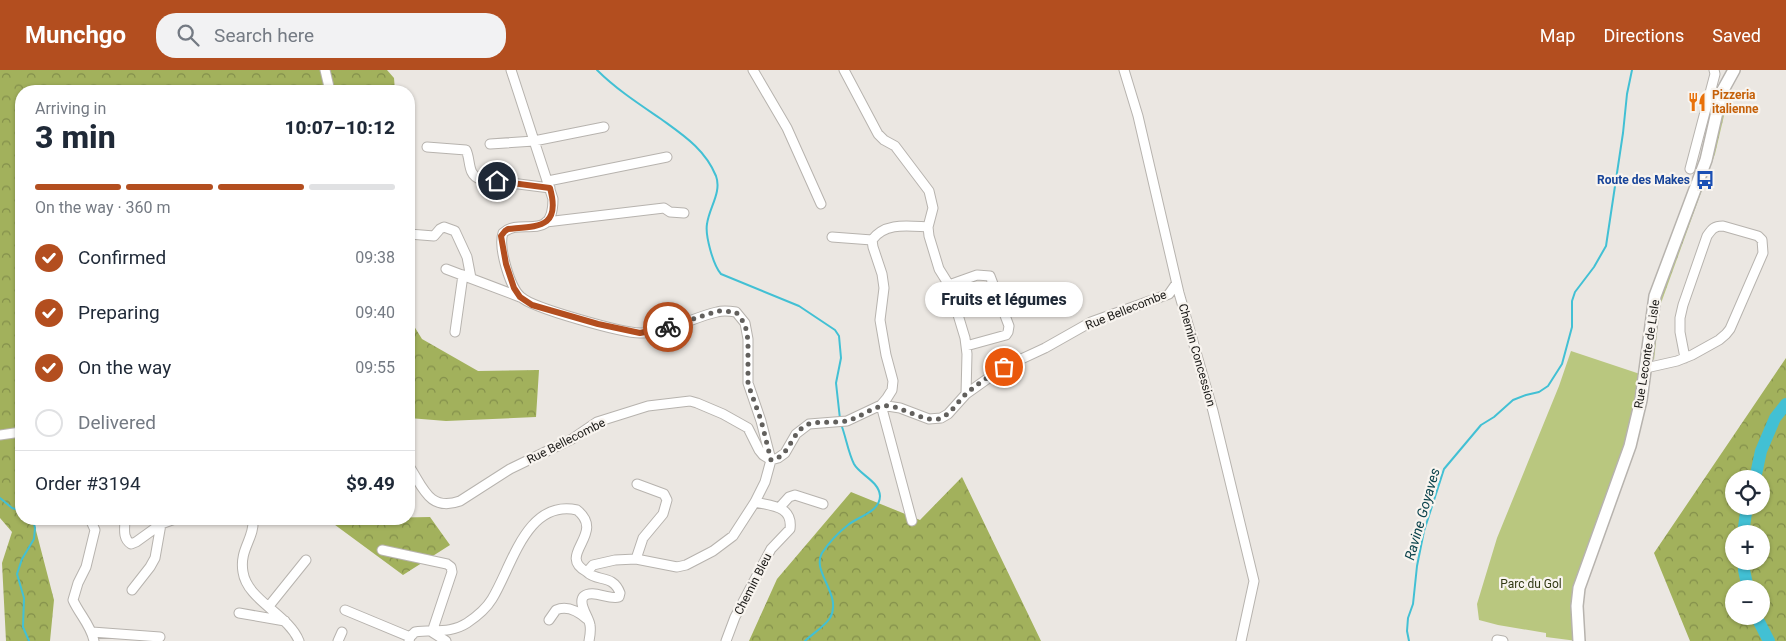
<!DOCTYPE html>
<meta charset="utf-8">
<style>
:root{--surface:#fff;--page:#f2f2f3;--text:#1f2937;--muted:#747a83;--line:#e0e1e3;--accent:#b34e1f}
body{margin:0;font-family:Roboto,sans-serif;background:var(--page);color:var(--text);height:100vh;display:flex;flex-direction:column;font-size:19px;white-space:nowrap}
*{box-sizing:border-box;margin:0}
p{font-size:16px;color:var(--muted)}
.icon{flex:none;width:28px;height:28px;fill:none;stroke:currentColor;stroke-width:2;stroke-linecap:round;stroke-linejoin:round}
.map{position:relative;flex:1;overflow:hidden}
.panel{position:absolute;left:15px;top:15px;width:400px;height:440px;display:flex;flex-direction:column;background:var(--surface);border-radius:20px;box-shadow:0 1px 4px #0004}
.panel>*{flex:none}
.controls{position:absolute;left:1725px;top:400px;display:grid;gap:10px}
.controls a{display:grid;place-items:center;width:45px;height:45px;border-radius:50%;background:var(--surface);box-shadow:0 1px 4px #0004;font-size:25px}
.pin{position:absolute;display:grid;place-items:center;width:42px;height:42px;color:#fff;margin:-21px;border:2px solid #fff;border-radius:50%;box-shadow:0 1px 5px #0007}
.courier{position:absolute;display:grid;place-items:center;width:50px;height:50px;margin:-25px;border:4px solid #b34e1f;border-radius:50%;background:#fff;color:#222;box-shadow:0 1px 6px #0007}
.bubble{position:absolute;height:35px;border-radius:18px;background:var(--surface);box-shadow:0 1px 4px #0004;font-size:16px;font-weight:800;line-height:35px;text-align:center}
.headline em{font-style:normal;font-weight:800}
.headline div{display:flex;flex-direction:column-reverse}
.headline{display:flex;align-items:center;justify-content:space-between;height:85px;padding:0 20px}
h1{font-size:32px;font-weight:800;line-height:38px}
.bar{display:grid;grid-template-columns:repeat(4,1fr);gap:8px 5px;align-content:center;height:60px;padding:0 20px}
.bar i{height:6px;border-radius:4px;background:var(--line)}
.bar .on{background:var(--accent)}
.bar p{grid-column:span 4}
.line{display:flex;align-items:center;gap:12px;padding:0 20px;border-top:1px solid var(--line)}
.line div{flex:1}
ol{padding:0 20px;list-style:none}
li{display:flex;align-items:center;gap:15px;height:55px}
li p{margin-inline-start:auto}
li .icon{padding:5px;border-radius:50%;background:var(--accent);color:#fff;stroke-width:4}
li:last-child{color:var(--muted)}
li i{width:28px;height:28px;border:2px solid var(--line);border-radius:50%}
header{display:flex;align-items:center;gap:30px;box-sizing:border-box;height:70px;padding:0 25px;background:var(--accent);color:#fff}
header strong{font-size:24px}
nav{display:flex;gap:28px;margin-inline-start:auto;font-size:18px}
.search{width:350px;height:45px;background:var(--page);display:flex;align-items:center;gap:12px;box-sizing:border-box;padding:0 18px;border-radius:20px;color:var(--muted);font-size:19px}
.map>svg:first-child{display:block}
.grass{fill:url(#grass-dots)}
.forest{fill:url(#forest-crowns);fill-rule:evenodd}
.park{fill:#b9c77f}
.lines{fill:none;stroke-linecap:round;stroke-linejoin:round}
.stream{stroke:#42c0d4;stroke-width:2}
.river{stroke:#42c0d4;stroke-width:12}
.minor-casing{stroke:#b7b3ae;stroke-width:11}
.major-casing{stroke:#b7b3ae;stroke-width:14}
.minor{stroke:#fff;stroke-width:9}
.major{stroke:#fff;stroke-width:11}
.done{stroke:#62605d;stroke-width:5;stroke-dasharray:0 9}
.route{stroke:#b34e1f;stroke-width:6}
.labels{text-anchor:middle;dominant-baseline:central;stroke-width:4.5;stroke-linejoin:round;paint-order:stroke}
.food-label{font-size:12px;font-weight:bold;fill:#c56008;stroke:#f8f4ef;text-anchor:start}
.transit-label{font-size:12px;font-weight:bold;fill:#164399;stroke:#f8f4ef;text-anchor:end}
.street-label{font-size:12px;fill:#191816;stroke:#f8f4ef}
.park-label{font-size:12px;fill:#323914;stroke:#f8f4ef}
.water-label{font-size:14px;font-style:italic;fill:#0b434c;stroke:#f8f4ef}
</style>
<header>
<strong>Munchgo</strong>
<div class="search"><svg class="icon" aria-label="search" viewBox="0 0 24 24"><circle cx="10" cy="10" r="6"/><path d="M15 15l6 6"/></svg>Search here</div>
<nav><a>Map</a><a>Directions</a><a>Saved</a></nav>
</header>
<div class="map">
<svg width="1786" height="571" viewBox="0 0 1786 571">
<defs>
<pattern id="grass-dots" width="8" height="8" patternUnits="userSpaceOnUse" patternTransform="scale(1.25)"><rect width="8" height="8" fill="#b9c77f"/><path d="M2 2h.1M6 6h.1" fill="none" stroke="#9eaa6d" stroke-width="1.8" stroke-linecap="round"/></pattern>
<pattern id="forest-crowns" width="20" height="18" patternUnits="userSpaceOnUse" patternTransform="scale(1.25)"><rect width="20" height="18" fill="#a2b15c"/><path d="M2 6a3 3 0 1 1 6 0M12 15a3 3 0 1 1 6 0" fill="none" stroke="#838f4b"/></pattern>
</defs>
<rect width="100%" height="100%" fill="#ebe7e2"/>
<path class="grass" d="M1739,0H1741L1731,16L1715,84L1660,236L1654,290L1651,287L1657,235L1727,22Z"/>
<path class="forest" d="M0,0H387L394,8L395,21H21L19,394L21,403V449H33L54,530L50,571H6L2,493L12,462L0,448Z
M409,248L422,269L478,301L539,300L536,347L446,351L409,348Z
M1786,288V571H1690L1654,483ZM1734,409H1761V436H1734ZM1734,464H1761V491H1734ZM1734,519H1761V546H1734Z
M962,407L1041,571H749L777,509L851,422L920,450Z
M430,447L450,475L403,505L327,449Z"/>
<path class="park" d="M1571,281L1640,304L1634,345L1621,391L1576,512L1577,571L1546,567V563L1498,555L1479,550L1477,534L1497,468L1559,316Z"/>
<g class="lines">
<path class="stream" d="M597,0C616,19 639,34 661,49C683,65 705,79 716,106C722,122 709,138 707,154C705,165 713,195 721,204L799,236L835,260L839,266L841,288L836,313L840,349
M0,428L12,438L21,441
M29,571L23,557L24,528L17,504L22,489L34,469L35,458L33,449
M805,571C812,564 824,557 830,548C843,525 811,502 822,483C828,474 839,462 848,455C857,447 880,442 880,426C879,411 860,405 854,394C848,382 846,367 841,354
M1409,571L1407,561L1408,548L1413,534L1417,496L1424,461L1444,399L1481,355L1494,347L1513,330L1526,325L1539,322L1548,316L1562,294L1572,257V231L1575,222L1594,197L1606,176L1623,63L1627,24L1632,0"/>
<path class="river" d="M1755,409L1761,381L1775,348L1786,334
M1743,464L1747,436
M1744,491V500L1748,519
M1756,546L1769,571"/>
<g class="minor-casing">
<path id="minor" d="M325,0L330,21
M511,0L553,129C553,174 521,146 503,163C498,177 510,218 521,227C532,238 623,263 640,263C664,264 694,247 717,242C723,240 730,241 736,242L745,253L748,269V313L761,351L771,390L765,412L755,432L733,466L713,481L686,495L677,497L636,489L615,490L593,495L587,502C597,512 613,504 620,523L619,527C608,530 593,519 584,526C577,533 589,547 590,555C591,561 590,566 589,571
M753,0L787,58L821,134
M844,0L878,64L884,70L895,76L929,121L933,138L928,157L929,166L939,199L949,215L965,268L967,284L966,324
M1124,0L1138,46L1179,223L1213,341L1254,511L1241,571
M490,74L534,71L604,57
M427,77L466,80C471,90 467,105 480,109L550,118
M1690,99L1715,4L1714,0
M548,111L667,87
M546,152L664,138L670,142L684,143
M409,164L434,166L440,159L444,157L455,161L467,187L471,208
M832,167L872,170
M446,199L520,227
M949,215L977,205L990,206L1009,256L1008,262L1006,265L966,276
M455,262L463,205
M1646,298L1677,291L1692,285L1719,270L1726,264L1730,259L1763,183L1762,170L1758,166L1723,156C1714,156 1712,159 1707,166L1683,235L1680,248V262L1685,288
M0,365L21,362
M409,396C423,417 429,442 460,431L510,399L572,369L597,352L648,336L690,331L697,333L723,344L748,358L759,380L763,385L771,390L778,388L785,383L796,364L809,354L847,351L881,335L900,338L929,349L941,348L948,344L966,324L1004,297L1045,278L1091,252L1169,224L1176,214
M780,437L789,427L795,425L823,434
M90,449L95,460L86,497L78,513L73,530C79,544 91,555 94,571
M125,449C125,458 122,468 131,474L136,472L161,454L175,449
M253,449C255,468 239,479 243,502C247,530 288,544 299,571
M912,451L881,335L887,328L892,320L893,311L886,285L880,250L884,218L882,204L873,177L872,170C885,152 908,156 928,157
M382,480L447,494L451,497L452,502L432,562L446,571
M636,489L643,468L663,444L667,430L664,424L637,414
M132,520L150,497L155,488L161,454
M269,536L306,490
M345,540L410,567
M239,543L285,551
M549,550L556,540C567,535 579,542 587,549
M92,562L160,567
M1497,570L1503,571
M338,571L342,562
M409,571L410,567L415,562C433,559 450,564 467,553C476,547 486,539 492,529C512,497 526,429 577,440C607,464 555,485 587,502
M726,571L735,547L771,479L790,459C793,436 772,436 755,432"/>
</g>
<g class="major-casing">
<path id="major" d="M1579,571L1577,536L1579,518L1630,376L1641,330L1655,226L1706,90L1719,33L1723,20L1734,0"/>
</g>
<use href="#minor" class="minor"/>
<use href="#major" class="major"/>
</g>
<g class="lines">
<path class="done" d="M668,257L718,241L736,242L745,254L748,270V314L761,350L771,390C791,387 791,360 809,354C821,351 835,353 847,351C862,347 875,334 890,336C904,338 928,354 941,348C952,343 958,331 966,324C977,314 991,305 1004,297"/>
<path class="route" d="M497,111L550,118C561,158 539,156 508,159L505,161L501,166L506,194L514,218L520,227L532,235L598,254L640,263L668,257"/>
</g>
<defs>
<g id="restaurant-bare" transform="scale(1.5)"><path d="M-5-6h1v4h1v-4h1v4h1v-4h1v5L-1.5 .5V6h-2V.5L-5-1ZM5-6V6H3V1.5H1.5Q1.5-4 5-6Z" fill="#e8710a" stroke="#f8f4ef" stroke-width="2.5" paint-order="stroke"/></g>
<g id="bus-bare" transform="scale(1.5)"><path d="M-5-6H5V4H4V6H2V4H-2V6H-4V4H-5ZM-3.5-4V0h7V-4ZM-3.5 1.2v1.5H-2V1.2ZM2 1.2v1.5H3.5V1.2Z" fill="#1a4fb4" stroke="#f8f4ef" stroke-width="2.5" paint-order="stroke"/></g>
</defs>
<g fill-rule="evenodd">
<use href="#restaurant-bare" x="1697" y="32"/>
<use href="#bus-bare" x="1705" y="110"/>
</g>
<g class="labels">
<g class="food-label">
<text x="1712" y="25">Pizzeria<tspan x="1712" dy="14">italienne</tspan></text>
</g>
<g class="transit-label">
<text x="1690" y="110">Route des Makes</text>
</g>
<g class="street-label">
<text transform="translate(1126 240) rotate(-22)">Rue Bellecombe</text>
<text transform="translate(1647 284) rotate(-81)">Rue Leconte de Lisle</text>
<text transform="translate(1197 285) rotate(74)">Chemin Concession</text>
<text transform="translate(566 371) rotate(-27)">Rue Bellecombe</text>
<text transform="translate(753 514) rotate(-63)">Chemin Bleu</text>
</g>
<g class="park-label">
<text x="1531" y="514">Parc du Gol</text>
</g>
<g class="water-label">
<text transform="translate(1422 444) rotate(-74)">Ravine Goyaves</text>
</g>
</g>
</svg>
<div class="controls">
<a><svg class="icon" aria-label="locate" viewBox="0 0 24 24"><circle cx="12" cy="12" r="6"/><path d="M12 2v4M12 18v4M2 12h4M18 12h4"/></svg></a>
<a>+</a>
<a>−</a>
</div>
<div class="pin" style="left:1004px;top:297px;background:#ea580c"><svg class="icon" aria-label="bag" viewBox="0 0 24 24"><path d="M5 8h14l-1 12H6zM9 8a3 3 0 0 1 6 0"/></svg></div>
<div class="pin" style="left:497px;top:111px;background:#1f2937"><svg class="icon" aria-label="home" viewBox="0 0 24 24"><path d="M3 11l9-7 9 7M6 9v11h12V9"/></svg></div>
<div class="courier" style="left:668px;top:257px"><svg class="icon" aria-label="bike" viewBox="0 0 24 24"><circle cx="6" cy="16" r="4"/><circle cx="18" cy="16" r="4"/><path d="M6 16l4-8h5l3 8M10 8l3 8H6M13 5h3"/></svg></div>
<div class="bubble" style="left:925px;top:212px;width:158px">Fruits et légumes</div>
<section class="panel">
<div class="headline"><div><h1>3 min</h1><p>Arriving in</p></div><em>10:07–10:12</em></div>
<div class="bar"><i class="on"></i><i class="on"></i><i class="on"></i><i></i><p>On the way · 360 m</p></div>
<ol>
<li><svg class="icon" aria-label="check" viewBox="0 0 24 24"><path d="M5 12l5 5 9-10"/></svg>Confirmed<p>09:38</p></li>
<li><svg class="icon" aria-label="check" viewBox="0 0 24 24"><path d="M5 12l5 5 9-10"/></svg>Preparing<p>09:40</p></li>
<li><svg class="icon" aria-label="check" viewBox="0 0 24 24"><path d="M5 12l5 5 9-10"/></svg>On the way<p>09:55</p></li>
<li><i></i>Delivered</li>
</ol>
<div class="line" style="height:65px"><div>Order #3194</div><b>$9.49</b></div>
</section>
</div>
